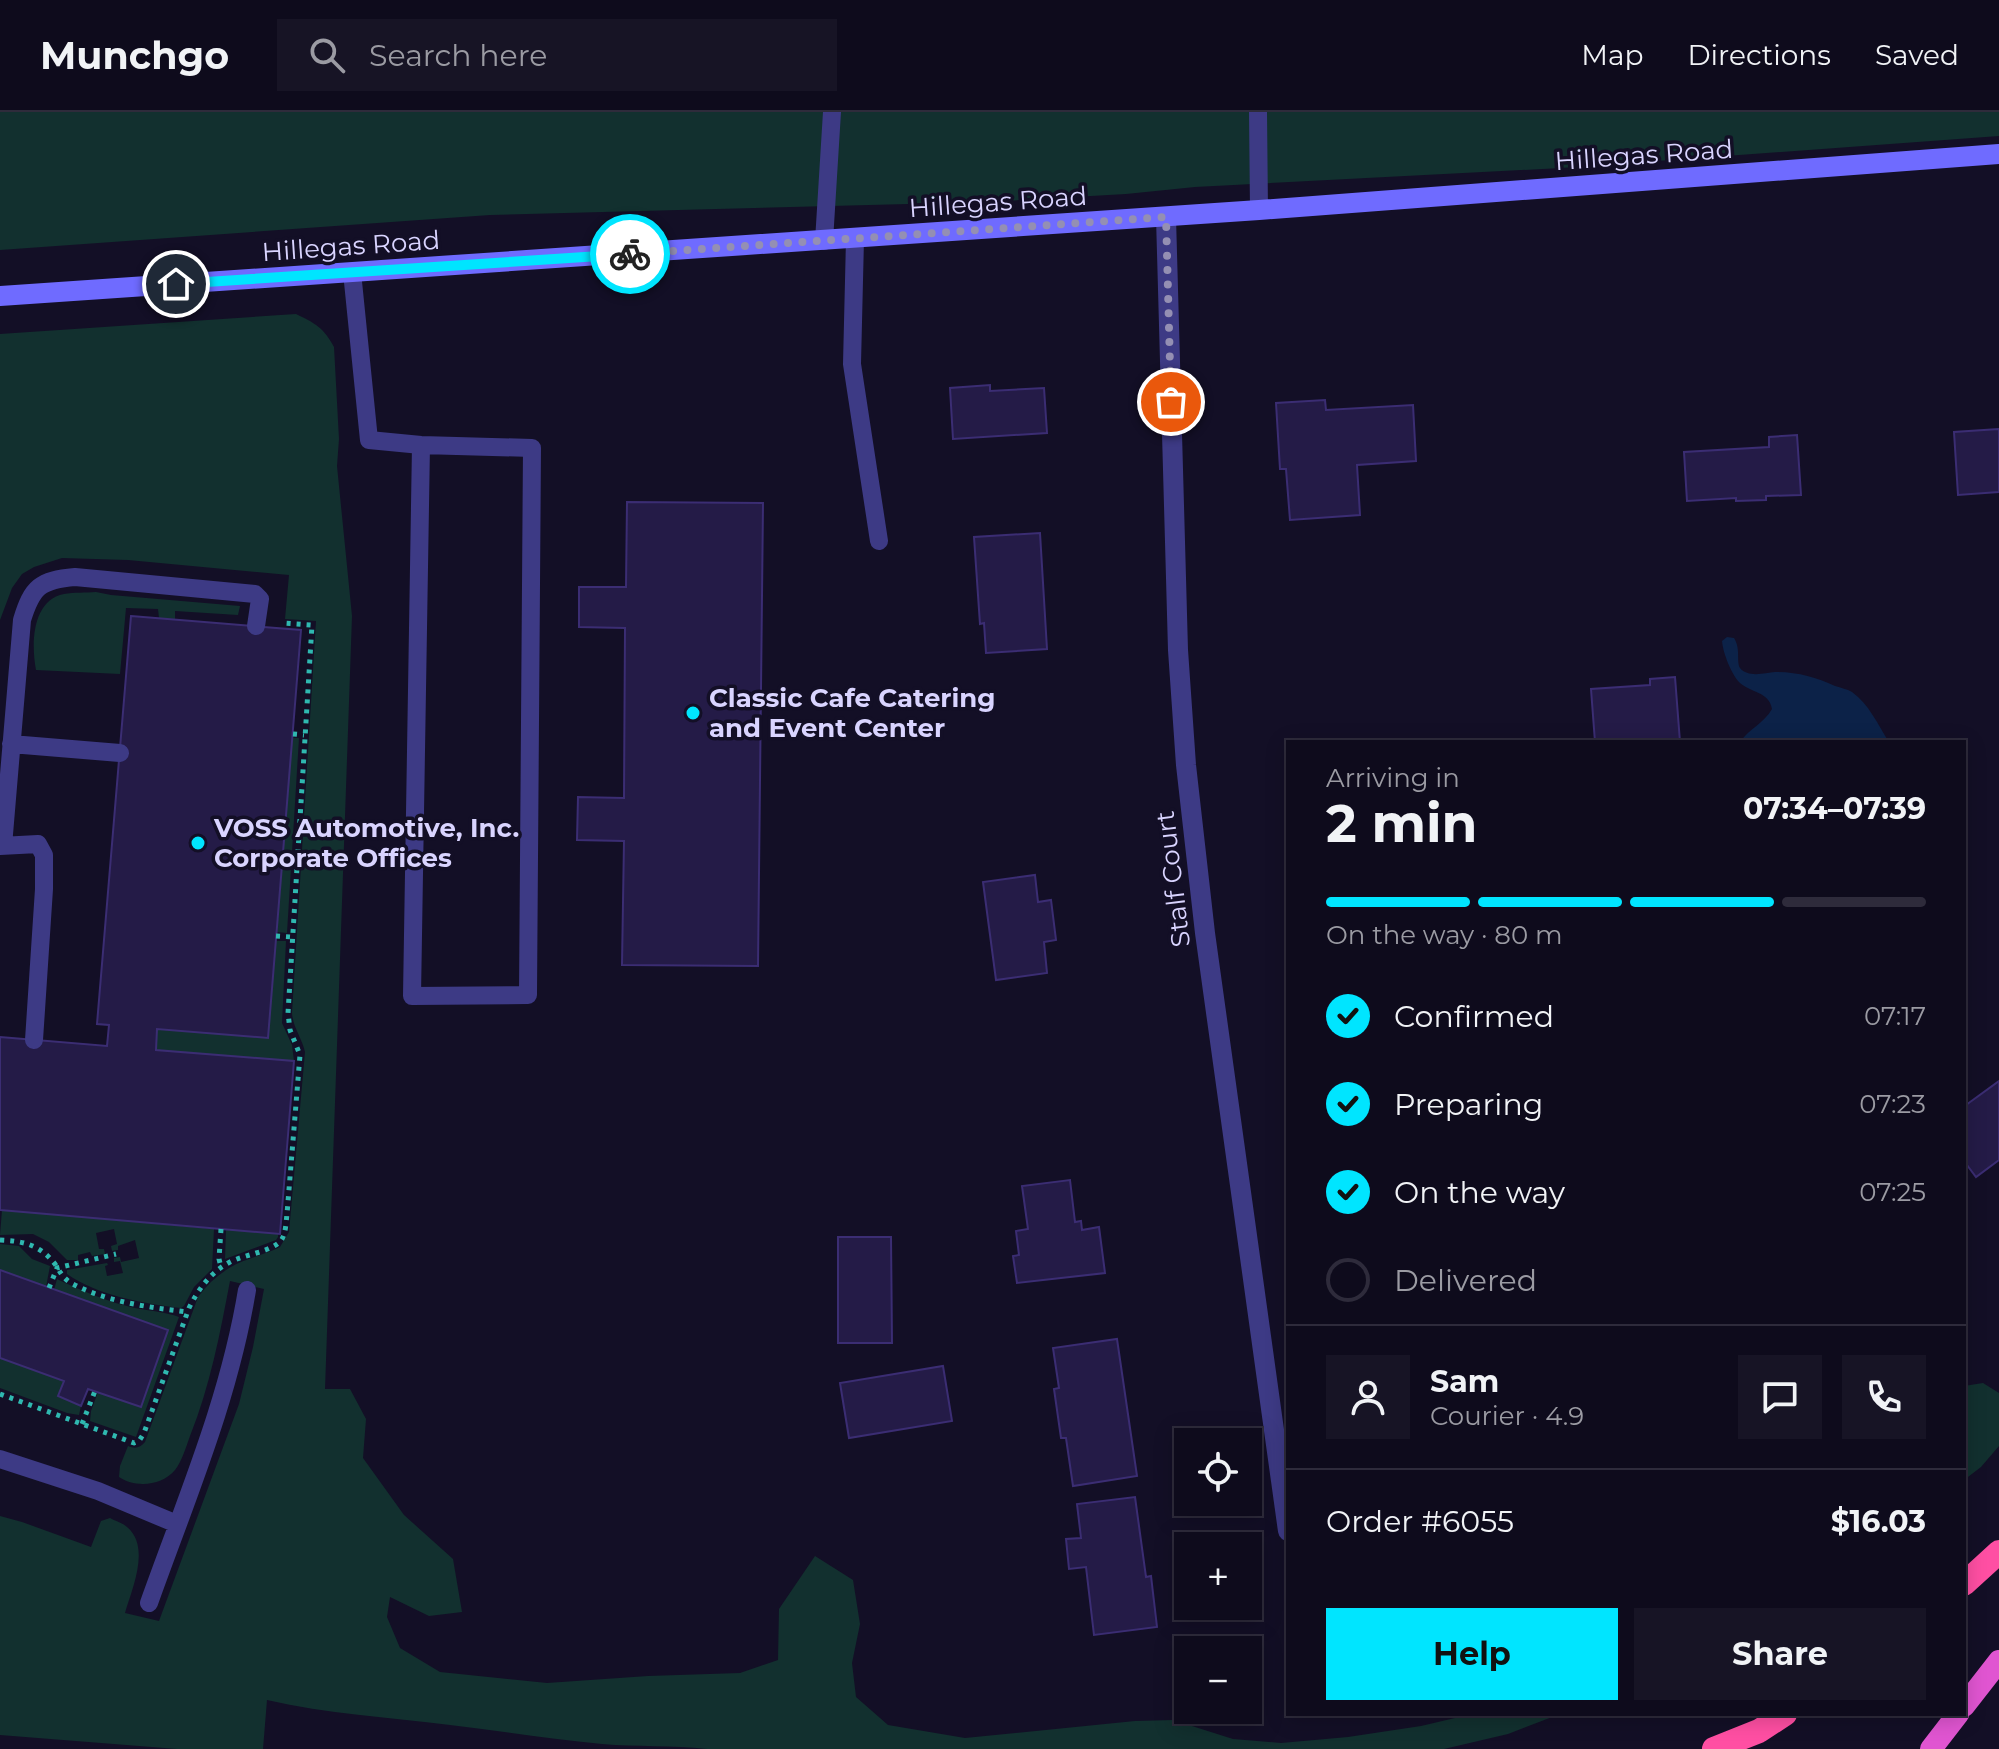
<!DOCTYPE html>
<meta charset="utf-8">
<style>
:root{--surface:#0e0b1c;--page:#171425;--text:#f1f3f6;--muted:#9b9ba3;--line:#2e2b3b;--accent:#00e5ff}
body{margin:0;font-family:Montserrat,sans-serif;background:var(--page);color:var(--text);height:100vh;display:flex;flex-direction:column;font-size:30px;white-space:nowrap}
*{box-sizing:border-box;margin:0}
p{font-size:26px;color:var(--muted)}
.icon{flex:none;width:44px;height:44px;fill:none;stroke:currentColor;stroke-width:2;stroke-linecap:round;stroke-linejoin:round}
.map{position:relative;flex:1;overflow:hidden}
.panel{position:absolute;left:1286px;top:628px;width:680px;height:976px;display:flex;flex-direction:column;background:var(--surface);border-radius:0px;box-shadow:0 4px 20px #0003,0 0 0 2px var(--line)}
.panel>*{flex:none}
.tools{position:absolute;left:1174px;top:1316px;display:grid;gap:16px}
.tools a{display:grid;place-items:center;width:88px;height:88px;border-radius:0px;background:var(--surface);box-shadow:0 4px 20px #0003,0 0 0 2px var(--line);font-size:40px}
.pin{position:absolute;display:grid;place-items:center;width:68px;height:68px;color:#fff;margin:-34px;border:4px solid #fff;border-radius:50%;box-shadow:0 2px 8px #0007}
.courier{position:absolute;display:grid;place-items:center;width:80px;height:80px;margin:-40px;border:6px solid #00e5ff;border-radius:50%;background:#fff;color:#222;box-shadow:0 2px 10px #0007}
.head em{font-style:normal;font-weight:700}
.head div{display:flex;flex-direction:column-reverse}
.head{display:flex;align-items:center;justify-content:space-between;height:136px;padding:0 40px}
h1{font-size:52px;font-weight:700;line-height:60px}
.bar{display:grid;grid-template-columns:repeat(4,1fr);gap:12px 8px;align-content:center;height:96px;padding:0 40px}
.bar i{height:10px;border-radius:6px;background:var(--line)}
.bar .active{background:var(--accent)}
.bar p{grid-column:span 4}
.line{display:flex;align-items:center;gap:20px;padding:0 40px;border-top:2px solid var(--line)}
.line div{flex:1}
.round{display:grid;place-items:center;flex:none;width:84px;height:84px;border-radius:0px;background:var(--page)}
ol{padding:0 40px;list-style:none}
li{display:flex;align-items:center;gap:24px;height:88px}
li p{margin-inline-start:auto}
li .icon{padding:8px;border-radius:50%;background:var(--accent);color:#111;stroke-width:4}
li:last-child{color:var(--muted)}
li i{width:44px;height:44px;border:4px solid var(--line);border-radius:50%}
.button{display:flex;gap:16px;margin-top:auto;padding:16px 40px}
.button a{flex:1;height:92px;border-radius:0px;background:var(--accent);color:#111;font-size:32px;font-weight:700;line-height:92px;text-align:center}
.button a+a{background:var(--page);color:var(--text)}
header{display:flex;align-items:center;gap:48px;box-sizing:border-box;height:112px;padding:0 40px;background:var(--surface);border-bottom:2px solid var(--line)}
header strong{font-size:38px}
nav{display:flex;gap:44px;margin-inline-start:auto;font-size:28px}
.search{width:560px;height:72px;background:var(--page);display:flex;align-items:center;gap:20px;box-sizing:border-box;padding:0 28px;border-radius:0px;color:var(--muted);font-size:30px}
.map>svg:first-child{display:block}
.green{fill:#12302f}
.water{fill:#0c2248}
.building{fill:#241b47;stroke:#3b2d73;stroke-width:2}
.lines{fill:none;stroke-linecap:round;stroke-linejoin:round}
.path{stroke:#2fb8b0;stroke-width:5;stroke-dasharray:4 6;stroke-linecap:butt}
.service{stroke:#3d3a85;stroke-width:18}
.minor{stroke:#3d3a85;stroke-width:20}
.secondary{stroke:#6f6bff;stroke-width:20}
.trunk{stroke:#e055d1;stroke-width:22}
.motorway{stroke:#ff4fa3;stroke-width:24}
.done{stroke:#948fb3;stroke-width:8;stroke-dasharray:0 14.4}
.route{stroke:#00e5ff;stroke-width:10}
.poi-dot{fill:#00e5ff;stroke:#130f26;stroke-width:3}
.labels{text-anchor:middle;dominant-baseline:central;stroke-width:7;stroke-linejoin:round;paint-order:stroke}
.street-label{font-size:26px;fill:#d9d4ff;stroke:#130f26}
.poi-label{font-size:26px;font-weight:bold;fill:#d9d4ff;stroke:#130f26;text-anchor:start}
</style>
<header>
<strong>Munchgo</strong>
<div class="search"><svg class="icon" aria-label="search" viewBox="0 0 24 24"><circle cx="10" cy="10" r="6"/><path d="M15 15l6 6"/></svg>Search here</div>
<nav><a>Map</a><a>Directions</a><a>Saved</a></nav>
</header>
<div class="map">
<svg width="1999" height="1637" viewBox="0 0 1999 1637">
<rect width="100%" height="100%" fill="#130f26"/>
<path class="green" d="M0,0H1999V24L1561,56L1195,75L1126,82L986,90L490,103L0,138Z
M296,202C315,211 324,216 334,235L339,327L337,354L352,504L325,1277H350L366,1307L363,1346L404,1403L453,1447L462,1500L429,1504L390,1485L387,1505L400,1536L440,1560L547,1571L648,1564L740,1561L778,1548L779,1497L815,1444L853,1468L860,1512L852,1551L856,1585L888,1613L965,1626L1135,1609L1173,1608L1233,1627L1281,1631L1348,1625L1421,1614L1472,1602H1560L1508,1622L1444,1637H707C672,1633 637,1635 602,1632C551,1627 500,1619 450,1613C388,1605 327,1602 267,1588L263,1637H177L0,1623V1404L22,1410L91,1435L101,1409L110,1406C115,1409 123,1411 127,1415C151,1435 132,1477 125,1501L159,1509L239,1292L253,1235L264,1177L230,1169C220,1222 210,1274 190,1324C186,1335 182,1349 175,1358C162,1374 135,1376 119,1365L120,1354L128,1334C135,1337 140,1336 145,1330L198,1185C211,1167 228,1154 249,1147C260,1143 270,1140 280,1135L289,1120L305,940C302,926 293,916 292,901L316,509L285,507L289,463L128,448L62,446L34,455L22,462L12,476L0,508V222Z
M96,480L111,483L240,494L238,503L175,499V507L159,506L158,497L126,496L120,562L36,558C31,532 32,488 64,482C74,480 86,481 96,480Z
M292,626H299L287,821L277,820Z
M276,829H286L282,911L292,933L294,949L156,938L157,917L268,926Z
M2,1098L214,1117L212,1157L194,1175L184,1194L181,1196C145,1192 96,1183 67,1162V1158L107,1151L108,1153L105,1154L107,1164L123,1161L120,1149L114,1150V1146L120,1145L121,1150L139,1146L135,1128L118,1134V1138L112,1139L111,1134L117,1132L114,1117L96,1121L99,1137H104L105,1142L92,1144L90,1140L78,1143V1148H67L49,1130L33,1122L0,1123Z
M226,1117L278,1122V1125L276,1128L225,1147Z
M0,1132L19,1134L32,1147L50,1154L46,1175L0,1158Z
M57,1167C82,1179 108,1190 135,1196C150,1199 166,1200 179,1205L136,1325L90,1309L91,1299L98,1280L54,1178Z
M0,1246L64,1269L58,1284L81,1294L79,1303L67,1301L0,1276Z
M1983,1271L1999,1281V1334L1981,1355L1964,1368V1274Z"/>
<path class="water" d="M1727,525L1734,526C1741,537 1736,549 1740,556C1748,566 1765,561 1775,560C1797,560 1816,565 1835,574C1841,576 1847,577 1852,580C1869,592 1878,613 1889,630H1740C1749,617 1764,611 1772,597C1769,579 1750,581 1739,570C1731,561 1723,541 1722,529Z"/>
<path class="building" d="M990,273V279L1044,276L1047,321L953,327L950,276Z
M1325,288L1326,298L1413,293L1416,349L1357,353L1360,403L1290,408L1286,357H1280L1276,291Z
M1999,317V380L1958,383L1954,320Z
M1797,323L1801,383L1766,384V388L1736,389V386L1687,389L1684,340L1769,335V325Z
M627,390L763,391L758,854L622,853L624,729L577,728L578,685L624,686L625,516L579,515V475H626Z
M1040,421L1047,537L986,541L984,511L980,512L974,425Z
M131,504L301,518L268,926L157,917L156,938L294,949L280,1122L0,1098V925L107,934L109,913L97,912Z
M1675,565L1680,630H1595L1591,577L1650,573V567Z
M1035,763L1038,790L1051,788L1056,828L1044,830L1047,861L996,868L983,770Z
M1999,969V1048L1976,1065L1964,1049V991L1966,993Z
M1070,1068L1075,1110L1081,1109L1082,1118L1099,1115L1105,1161L1017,1171L1013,1144L1019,1143L1016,1119L1028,1117L1022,1074Z
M838,1125H891L892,1231H838Z
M0,1158L168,1218L141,1295L88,1277L81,1294L58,1284L64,1269L0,1246Z
M1117,1227L1137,1364L1073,1374L1066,1326H1061L1054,1277L1059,1276L1053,1236Z
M943,1254L952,1309L849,1326L840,1271Z
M1135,1385L1146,1465L1151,1464L1157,1515L1094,1523L1086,1455L1069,1457L1066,1427L1081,1426L1077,1392Z"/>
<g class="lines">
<path class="path" d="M293,622L304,623
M276,824L292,825
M221,1117L219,1147L221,1155
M0,1128C24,1129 40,1133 55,1152C60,1160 63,1166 71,1171C106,1190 148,1195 187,1200
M49,1176L57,1156L116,1142
M0,1282L134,1331L139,1329L144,1321L189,1196C199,1176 211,1160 230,1150C243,1143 275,1139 282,1127C286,1120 286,1110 287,1102L300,943L290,918L288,901L312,513L282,511
M82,1312L95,1279"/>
<path class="service" d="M1258,0L1259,98
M855,127L852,252L879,429
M824,129L832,0
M352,160L369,328L421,333L532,336L528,883L412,884L421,333
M11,632L120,641
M0,734L38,732L44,743V777L34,928
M3,734L22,508C32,475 40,468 75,465L255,482L260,487L256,514
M0,1347L98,1379L177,1412
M149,1491C186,1387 229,1288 247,1178"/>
<path class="minor" d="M1166,105L1178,538L1186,653L1205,821L1288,1419"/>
<path class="secondary" d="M0,184L1259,98L1999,42"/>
<path class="trunk" d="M1964,1594L1999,1549
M1931,1637L1958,1602"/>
<path class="motorway" d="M1964,1472L1999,1440
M1714,1637L1759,1619L1785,1602"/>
</g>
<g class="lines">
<path class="done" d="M630,142L1166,105L1171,290"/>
<path class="route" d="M176,172L630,142"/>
</g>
<g class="poi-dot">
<circle cx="693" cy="601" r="8"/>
<circle cx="198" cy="731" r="8"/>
</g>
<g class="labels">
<g class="street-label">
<text transform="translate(1644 43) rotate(-4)">Hillegas Road</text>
<text transform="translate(998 90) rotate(-4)">Hillegas Road</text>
<text transform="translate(351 134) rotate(-4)">Hillegas Road</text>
<text transform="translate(1173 767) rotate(-97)">Stalf Court</text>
</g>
<g class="poi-label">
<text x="709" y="586">Classic Cafe Catering<tspan x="709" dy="30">and Event Center</tspan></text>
<text x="214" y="716">VOSS Automotive, Inc.<tspan x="214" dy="30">Corporate Offices</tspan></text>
</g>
</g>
</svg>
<div class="tools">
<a><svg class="icon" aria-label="locate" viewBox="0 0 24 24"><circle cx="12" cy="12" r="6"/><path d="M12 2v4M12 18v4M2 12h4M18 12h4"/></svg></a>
<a>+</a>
<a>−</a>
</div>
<div class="pin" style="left:1171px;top:290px;background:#ea580c"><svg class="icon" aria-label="bag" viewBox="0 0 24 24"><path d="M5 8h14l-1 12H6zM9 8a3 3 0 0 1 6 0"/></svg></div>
<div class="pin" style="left:176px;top:172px;background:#1f2937"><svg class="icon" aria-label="home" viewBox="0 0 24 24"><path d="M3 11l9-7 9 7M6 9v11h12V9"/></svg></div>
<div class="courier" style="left:630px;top:142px"><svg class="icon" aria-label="bike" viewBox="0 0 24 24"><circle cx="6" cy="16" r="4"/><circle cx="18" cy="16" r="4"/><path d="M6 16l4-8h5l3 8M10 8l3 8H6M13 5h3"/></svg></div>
<section class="panel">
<div class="head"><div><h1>2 min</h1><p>Arriving in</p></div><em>07:34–07:39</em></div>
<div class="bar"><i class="active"></i><i class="active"></i><i class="active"></i><i></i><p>On the way · 80 m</p></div>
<ol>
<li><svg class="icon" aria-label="check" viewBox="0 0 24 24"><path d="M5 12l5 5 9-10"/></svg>Confirmed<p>07:17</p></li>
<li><svg class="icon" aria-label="check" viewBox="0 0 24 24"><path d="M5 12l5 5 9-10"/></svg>Preparing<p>07:23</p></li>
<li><svg class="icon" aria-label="check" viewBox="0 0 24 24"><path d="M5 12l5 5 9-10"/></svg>On the way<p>07:25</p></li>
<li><i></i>Delivered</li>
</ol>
<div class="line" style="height:144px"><a class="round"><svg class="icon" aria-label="person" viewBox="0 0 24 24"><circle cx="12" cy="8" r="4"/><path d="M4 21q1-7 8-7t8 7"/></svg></a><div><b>Sam</b><p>Courier · 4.9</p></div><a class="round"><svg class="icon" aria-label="chat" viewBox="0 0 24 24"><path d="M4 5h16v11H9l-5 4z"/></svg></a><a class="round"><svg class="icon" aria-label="phone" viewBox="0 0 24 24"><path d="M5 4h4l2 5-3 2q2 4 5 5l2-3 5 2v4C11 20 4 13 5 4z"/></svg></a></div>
<div class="line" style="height:104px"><div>Order #6055</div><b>$16.03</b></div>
<div class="button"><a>Help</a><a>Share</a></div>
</section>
</div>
